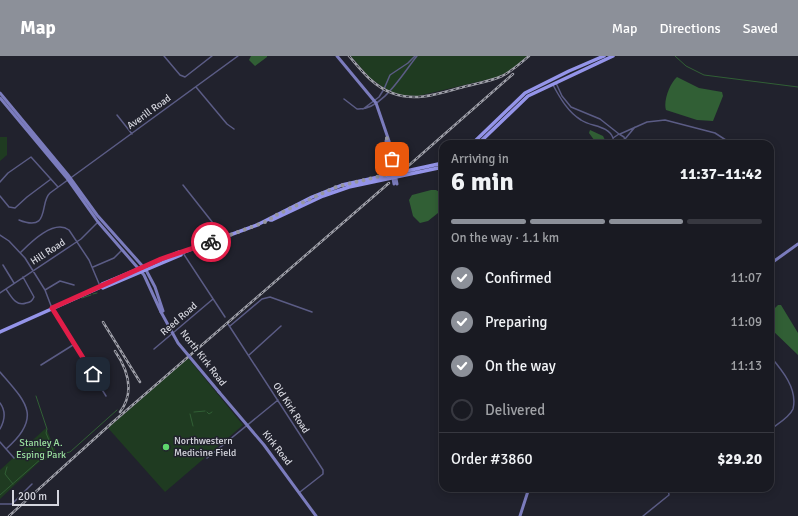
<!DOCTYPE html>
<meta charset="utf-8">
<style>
:root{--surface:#191a22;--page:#22232a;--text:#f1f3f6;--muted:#9fa1a5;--line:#373840;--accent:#8c9099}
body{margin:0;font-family:Signika,sans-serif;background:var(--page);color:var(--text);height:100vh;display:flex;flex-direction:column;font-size:15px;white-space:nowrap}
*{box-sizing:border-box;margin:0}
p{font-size:13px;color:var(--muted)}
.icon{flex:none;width:22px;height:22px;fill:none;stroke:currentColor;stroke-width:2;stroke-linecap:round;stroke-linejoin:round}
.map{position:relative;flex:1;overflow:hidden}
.side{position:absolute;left:439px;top:84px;width:335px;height:352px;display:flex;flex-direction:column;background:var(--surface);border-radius:12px;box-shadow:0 2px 10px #0003,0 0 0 1px var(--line)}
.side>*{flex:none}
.scale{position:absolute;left:12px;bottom:10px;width:47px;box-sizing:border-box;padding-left:4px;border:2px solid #d5d6de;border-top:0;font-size:11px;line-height:14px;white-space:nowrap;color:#d5d6de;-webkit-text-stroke:3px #21222d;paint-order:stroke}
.pin{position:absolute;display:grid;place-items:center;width:34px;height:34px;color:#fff;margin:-17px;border-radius:8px;box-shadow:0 2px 6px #0006}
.courier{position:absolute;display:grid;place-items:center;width:40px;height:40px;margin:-20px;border:3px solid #e11d48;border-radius:50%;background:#fff;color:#222;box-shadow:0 1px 5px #0007}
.headline em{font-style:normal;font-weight:700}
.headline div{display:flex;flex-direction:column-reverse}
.headline{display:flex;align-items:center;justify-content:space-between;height:68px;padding:0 12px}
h1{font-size:26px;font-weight:700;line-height:30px}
.bar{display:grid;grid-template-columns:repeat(4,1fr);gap:6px 4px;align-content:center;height:48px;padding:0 12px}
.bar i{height:5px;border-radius:3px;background:var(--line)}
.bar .on{background:var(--accent)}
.bar p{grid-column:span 4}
.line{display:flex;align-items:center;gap:10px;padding:0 12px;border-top:1px solid var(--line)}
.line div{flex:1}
ol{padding:0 12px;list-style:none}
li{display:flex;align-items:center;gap:12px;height:44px}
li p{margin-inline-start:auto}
li .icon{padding:4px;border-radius:50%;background:var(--accent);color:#fff;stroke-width:4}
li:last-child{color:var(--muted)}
li i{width:22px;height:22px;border:2px solid var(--line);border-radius:50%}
header{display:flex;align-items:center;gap:24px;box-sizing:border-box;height:56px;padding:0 20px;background:var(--accent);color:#fff}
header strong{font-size:19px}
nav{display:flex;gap:22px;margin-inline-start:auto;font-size:14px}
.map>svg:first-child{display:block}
.green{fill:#1f3b21}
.water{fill:#315f35}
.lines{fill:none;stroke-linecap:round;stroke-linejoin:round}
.stream{stroke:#315f35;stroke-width:1}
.street{stroke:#5b5c85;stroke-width:1.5}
.secondary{stroke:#7b7cbd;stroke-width:3}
.primary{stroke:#9494e9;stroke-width:3.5}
.rail-casing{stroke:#9fa0a9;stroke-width:2.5}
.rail{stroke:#21222d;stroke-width:1;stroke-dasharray:3;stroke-linecap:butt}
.secondary-bridge{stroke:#7b7cbd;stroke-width:3}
.done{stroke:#9697a0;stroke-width:4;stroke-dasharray:0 7.2}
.route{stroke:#e11d48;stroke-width:5}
.poi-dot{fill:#5ed56c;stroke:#21222d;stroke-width:1.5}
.labels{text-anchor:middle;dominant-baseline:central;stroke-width:3;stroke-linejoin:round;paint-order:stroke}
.street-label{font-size:10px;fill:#d5d6de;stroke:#21222d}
.poi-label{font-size:10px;fill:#d5d6de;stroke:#21222d;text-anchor:start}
.park-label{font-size:10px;fill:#9ae09e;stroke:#21222d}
</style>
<header>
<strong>Map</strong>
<nav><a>Map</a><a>Directions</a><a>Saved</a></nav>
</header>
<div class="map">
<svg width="798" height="460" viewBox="0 0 798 460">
<rect width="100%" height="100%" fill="#21222d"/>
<path class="green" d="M351,0H528L511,14L498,21L418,40L401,39L390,36L370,22Z
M0,81H7V99L0,105Z
M188,302L243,369L165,436L108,372Z
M46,372L58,400L39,406L0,443V414Z"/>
<path class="water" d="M251,0H267V1L255,10L249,4Z
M677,21L699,32L722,36L723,40L713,65L697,64L666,54C663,45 670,27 677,21Z
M590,74L603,80L605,84L604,86L597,88L589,77Z
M431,134H436L443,138V153L428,165L420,167L413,160L409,144L412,139Z
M778,249H781L798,277V299L770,272V257Z"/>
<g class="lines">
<path class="stream" d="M675,0L686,10L704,19L798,31
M93,238L97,237
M82,242L91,239
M36,340L47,373L46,377L55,399
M194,356L205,355
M207,356L209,358L212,356
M190,358L193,370
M7,411L5,418L13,428
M0,439L42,402L70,396L117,354"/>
<path class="street" d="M164,0L180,19L185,21L212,0
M556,27L562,40L571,51L600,63L619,78
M553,29C560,42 568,56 581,64C591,71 608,69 613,82
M196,31L227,68L234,73
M344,43L357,53C382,55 403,17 417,0
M363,53L379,41L384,33L390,19L408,7L415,0
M117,59L132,78
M620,78L647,66L665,64L715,77L732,88
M625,83L635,71
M614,88L613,82L619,78L624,81L626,88
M0,126L8,117L31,101L58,131
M183,129L224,181
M0,140L9,151L15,152L27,141L51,123
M19,164C51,177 39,146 50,137L238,0
M0,179L9,185L25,202L45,234L53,255L106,340
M21,196C31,186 54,163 69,174L89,204L100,230
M183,197L225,261
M3,209L14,227
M93,211L114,202L122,194
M6,233C11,240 16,251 26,247C31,246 32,245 34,241L23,221
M45,234L60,225L74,229
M0,237L81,183L97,167
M228,268L323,414V418L300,436
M230,270L262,243L270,241L312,256
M154,293L213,243
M249,299L281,270
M770,300C782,314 798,333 793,353C789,362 777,368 770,374
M41,309L73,289
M0,316C26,346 43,361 6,393
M0,347C6,355 5,364 0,373
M0,386L14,402
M207,402L278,344
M0,448H12L32,428
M643,460L669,439L668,432"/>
<path class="secondary" d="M337,0L376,47L389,85L397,128
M0,37L68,119L97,159L146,214L155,231L163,255
M0,42L66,121L98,166L144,219L161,256
M387,82L386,85L394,128
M770,208L798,188
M219,336L264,389L316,460
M520,460L529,432"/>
<path class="primary" d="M472,88L525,37L569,15L604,0
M478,88L528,40L613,0
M270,164H272L323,140L349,131L443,111
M101,231L102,228L172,199L179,196L181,197L257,169L312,141L342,129L443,107
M0,276L101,231L103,232L181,199V197"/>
<g class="rail-casing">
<path id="rail" d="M349,0C362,15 373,30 392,37C417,47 443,36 467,30C479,27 491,25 502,20C512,15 521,7 529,0
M407,111L513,18
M103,266L140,326
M115,295C128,314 135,336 120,356
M9,460L113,366L389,127"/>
</g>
<use href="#rail" class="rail"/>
<path class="secondary-bridge" d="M161,256L178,287L219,336"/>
</g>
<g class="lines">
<path class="done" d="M211,186L270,164L272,161L336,131L392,117L386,85L387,82L392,103"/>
<path class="route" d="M93,318L52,252L161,203L211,186"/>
</g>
<circle class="poi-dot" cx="166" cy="391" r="4"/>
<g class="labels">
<g class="street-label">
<text transform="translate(149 56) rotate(-36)">Averill Road</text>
<text transform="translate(48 196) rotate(-33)">Hill Road</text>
<text transform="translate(179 263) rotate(-41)">Reed Road</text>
<text transform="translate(203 302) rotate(52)">North Kirk Road</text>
<text transform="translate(291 352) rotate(57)">Old Kirk Road</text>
<text transform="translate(277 392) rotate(52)">Kirk Road</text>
</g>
<g class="poi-label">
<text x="174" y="385">Northwestern<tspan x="174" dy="12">Medicine Field</tspan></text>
</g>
<g class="park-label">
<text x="41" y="387">Stanley A.<tspan x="41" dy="12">Esping Park</tspan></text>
</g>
</g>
</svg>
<div class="scale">200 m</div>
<div class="pin" style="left:392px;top:103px;background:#ea580c"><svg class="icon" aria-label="bag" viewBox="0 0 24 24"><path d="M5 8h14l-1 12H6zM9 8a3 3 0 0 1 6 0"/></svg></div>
<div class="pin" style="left:93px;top:318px;background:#1f2937"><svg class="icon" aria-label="home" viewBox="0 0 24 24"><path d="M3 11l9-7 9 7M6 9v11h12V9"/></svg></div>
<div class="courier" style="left:211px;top:186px"><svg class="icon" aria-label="bike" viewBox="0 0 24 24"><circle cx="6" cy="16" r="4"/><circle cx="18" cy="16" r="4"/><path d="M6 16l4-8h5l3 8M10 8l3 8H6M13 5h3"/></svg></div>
<section class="side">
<div class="headline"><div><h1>6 min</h1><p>Arriving in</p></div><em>11:37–11:42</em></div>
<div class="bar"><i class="on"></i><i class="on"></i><i class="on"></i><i></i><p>On the way · 1.1 km</p></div>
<ol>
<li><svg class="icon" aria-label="check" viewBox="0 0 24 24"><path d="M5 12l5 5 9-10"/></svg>Confirmed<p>11:07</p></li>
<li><svg class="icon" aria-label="check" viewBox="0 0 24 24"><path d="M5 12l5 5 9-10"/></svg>Preparing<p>11:09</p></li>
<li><svg class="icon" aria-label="check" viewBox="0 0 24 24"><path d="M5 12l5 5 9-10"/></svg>On the way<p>11:13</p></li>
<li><i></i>Delivered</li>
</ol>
<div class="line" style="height:52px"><div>Order #3860</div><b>$29.20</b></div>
</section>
</div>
